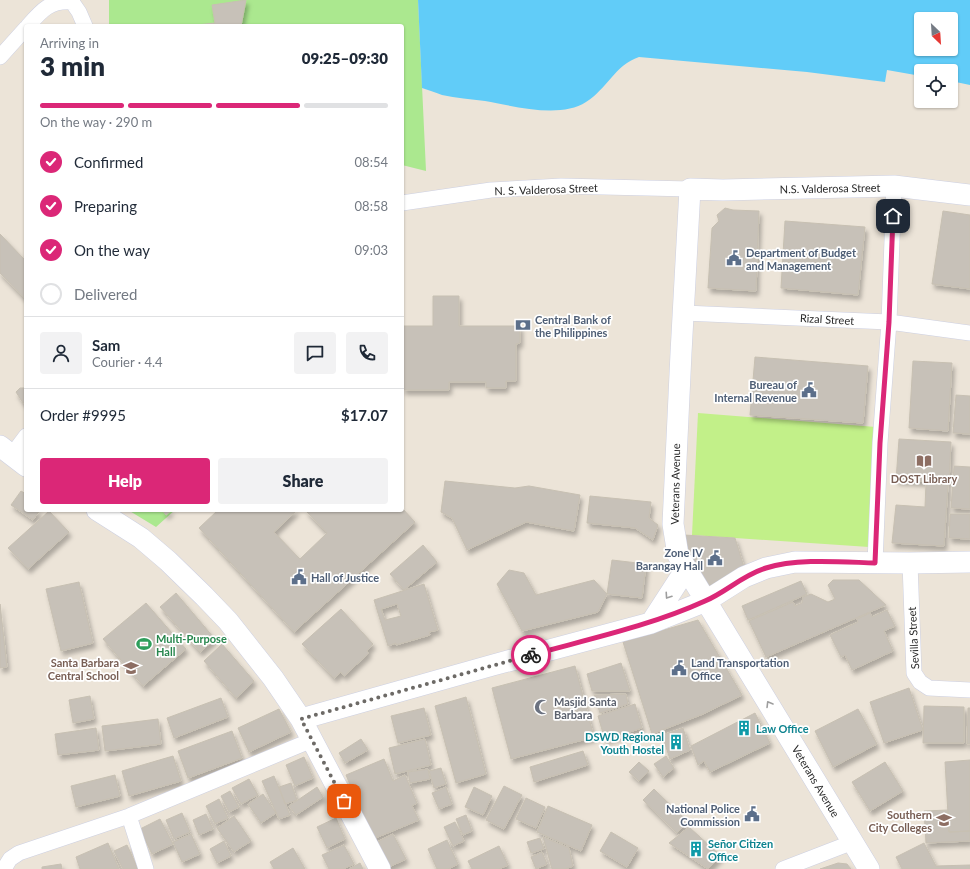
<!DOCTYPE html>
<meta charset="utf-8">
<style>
:root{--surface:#fff;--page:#f2f2f3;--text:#1f2937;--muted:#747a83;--line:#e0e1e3;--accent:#db2777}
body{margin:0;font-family:Lato,sans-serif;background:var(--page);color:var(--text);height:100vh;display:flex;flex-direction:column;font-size:15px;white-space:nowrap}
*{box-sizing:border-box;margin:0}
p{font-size:13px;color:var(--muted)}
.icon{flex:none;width:22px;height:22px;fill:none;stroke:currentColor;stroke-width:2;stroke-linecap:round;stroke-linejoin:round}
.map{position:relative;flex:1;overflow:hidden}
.side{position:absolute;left:24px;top:24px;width:380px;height:488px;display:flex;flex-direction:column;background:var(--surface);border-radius:4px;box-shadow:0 1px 3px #0004}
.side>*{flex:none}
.needle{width:26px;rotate:155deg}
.tools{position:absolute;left:914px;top:12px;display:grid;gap:8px}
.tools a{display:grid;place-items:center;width:44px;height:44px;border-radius:4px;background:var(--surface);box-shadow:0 1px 3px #0004;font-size:20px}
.pin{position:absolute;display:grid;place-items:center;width:34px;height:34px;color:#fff;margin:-17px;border-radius:8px;box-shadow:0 2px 6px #0006}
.courier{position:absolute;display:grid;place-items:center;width:40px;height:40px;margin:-20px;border:3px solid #db2777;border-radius:50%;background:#fff;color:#222;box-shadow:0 1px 5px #0007}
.head em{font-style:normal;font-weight:800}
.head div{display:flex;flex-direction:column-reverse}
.head{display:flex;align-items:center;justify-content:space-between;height:68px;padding:0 16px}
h1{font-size:26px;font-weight:800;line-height:30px}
.bar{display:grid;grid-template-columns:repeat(4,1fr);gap:6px 4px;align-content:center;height:48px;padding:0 16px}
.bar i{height:5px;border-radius:3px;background:var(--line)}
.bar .selected{background:var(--accent)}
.bar p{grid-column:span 4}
.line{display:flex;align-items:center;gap:10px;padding:0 16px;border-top:1px solid var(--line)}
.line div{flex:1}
.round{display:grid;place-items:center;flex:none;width:42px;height:42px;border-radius:4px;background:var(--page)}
ol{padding:0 16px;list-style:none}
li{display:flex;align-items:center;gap:12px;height:44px}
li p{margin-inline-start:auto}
li .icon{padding:4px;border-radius:50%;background:var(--accent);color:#fff;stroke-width:4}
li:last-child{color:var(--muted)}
li i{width:22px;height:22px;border:2px solid var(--line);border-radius:50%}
.action{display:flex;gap:8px;margin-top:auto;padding:8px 16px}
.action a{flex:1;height:46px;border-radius:4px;background:var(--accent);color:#fff;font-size:16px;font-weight:800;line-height:46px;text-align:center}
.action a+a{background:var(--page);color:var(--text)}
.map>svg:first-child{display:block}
.green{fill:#abe88f}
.pitch{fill:#c2f089}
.water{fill:#61ccf8;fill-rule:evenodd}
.building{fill:#c7c1b8;stroke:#c7c0b2;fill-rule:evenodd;filter:url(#shadow)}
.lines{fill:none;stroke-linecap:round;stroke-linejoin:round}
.street-casing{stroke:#cdd0e2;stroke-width:16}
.secondary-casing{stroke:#cdd0e2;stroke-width:22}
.street{stroke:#fff;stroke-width:15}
.secondary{stroke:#fff;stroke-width:21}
.oneway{stroke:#9e9e9e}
.done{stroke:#6d6a66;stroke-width:4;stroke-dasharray:0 7.2}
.route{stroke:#db2777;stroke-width:5}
.labels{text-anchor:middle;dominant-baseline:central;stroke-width:3.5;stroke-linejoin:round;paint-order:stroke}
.street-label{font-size:11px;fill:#282828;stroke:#fff}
.service-label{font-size:11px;font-weight:bold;fill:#4e5e75;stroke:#fff;text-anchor:start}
.education-label{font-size:11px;font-weight:bold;fill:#785e54;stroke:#fff;text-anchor:end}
.leisure-label{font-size:11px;font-weight:bold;fill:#27864d;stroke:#fff;text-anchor:start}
.worship-label{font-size:11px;font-weight:bold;fill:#5b616d;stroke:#fff;text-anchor:start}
.culture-label{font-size:11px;font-weight:bold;fill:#0d838f;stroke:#fff;text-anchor:start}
</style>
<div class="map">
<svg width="970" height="869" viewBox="0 0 970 869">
<defs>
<filter id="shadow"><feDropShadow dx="2.5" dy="4.5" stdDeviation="2" flood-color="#0004"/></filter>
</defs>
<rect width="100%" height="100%" fill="#ece4d8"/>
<path class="green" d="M109,0H418L426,171L402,165V26H109Z
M128,510H175L156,527Z"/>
<path class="pitch" d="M698,413L876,427L869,547L692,535Z"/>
<path class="water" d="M418,0H970V85L951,81V71H921V76L887,70L885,82L807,72L639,57C615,65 607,89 586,102C560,119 514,106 485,101C471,99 456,98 442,95C436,93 429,90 422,88ZM921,19H951V49H921Z"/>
<path class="building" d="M246,0L241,26L197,25L215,23L212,5Z
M725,208L733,210L759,211L756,291L708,288L712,228L719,221L717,215Z
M943,211L970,215V289L932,284Z
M785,221L865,227L858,295L781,288Z
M0,234L26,261V300L0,273Z
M433,296H459V326H520V343L516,344V381H506V388H486V382H449V390H403V326H433Z
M755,357L868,366L863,423L750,415Z
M913,361L952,363L948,431L909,428Z
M20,388H26V403H23L16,392Z
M956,395L970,396V434L953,433Z
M899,439L951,442L949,483L896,480Z
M954,466L970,467V509L951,508Z
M445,481L515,488L529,486L580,495L574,531L526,522L467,550L452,518L441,512Z
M926,483L948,485L944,546L892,543L896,505L925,507Z
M21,491L26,494V510H40L33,520L11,505Z
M590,496L651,502L649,518L658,525L653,540L635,528L587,523Z
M402,508L415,522L294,632L199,528L218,510H297L274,532L300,559L327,533L305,510H402Z
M162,510H172L166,515Z
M49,511L69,532L28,569L8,548Z
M950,514H970V539L949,538Z
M684,535L735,538L744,567L707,587L682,549Z
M423,545L437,562L404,590L390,574Z
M612,560L646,564L642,598L607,594Z
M509,570L524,573L536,595L594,580L607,594L598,612L522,631L497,584Z
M833,580H859L886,605L766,657L749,621L793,602L795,606L802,603L803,597L811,594L828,602L835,599L828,585Z
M801,581L807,594L748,620L742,606Z
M79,582L93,643L61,651L46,589Z
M424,584L438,630L429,632L430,635L396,645V643L388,646L374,600ZM397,604L401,616L385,620L381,609Z
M176,593L215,639L200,652L160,607Z
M146,603L186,649L143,686L103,639Z
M0,604L7,667L0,668Z
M341,609L373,644L367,651L369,653L344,676L341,672L334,678L302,644Z
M887,610L895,626L884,631L893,651L852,670L845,655L841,657L830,635L858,622L857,619L870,613L872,617Z
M698,620L742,695L703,714L652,734L623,642Z
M222,644L254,681L236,698L204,661Z
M621,663L630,691H592L587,674Z
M575,666L594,737L511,759L492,688Z
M909,688L923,730L884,743L870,702Z
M626,694L628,704L600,713L594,695Z
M90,696L94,719L73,723L69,700Z
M466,697L486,774L456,783L435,706Z
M221,698L228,717L174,738L167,718Z
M635,704L642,728L605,740L598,716Z
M924,706L964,707V743H923Z
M424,708L431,735L398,743L391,716Z
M968,708H970V744H967Z
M279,709L291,732L249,752L238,728Z
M858,709L877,744L833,767L815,731Z
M755,713L770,743L710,772L704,761L698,765L691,746Z
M158,719L161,744L105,751L102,726Z
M96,728L99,750L58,755L55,734Z
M683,728L690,750L670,759L662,735Z
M232,731L242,758L188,778L178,751Z
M361,739L368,750L345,763L339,753Z
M425,739L431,765L395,774L389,748Z
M583,751L588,765L534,782L530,767Z
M173,756L181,781L129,796L122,771Z
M666,756L674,768L663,777L654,764Z
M304,757L313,778L295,786L286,765Z
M384,759L393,781L405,775L417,803L412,806L419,820L373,839L346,775Z
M970,760V831L949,832L945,762Z
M639,762L649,771L639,781L629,772Z
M885,762L903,791L870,811L852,782Z
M441,768L446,784L434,788L429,771Z
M428,769L430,779L410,783L408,772Z
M115,775L120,796L76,807L71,786Z
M274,776L290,815L279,819L262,781Z
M249,779L258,795L241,804L232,788Z
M291,783L297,800L285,804L279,787Z
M504,786L522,795L504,829L486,820Z
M317,787L323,797L296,815L289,806Z
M446,787L452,804L439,809L432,793Z
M474,787L492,796L483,815L465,807Z
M654,789L688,822L677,833L643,800Z
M230,791L239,807L229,812L221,796Z
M263,794L276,813L261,823L248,804Z
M526,798L545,807L536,828L516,819Z
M219,799L228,818L215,824L206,806Z
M548,806L592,825L581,851L537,832Z
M948,810L949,832L970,831V841L926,843L924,811Z
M182,813L190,832L174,839L166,820Z
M206,814L213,829L199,835L193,820Z
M466,815L472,831L463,835L456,819Z
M234,816L251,841L234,852L217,828Z
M336,818L345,839L327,848L317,827Z
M160,819L173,844L152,854L140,829Z
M455,822L464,841L453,846L444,827Z
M689,827L721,856L708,869L669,843Z
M611,832L638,848L627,867L600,851Z
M191,834L200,854L182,862L173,842Z
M393,834L406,859L387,868L375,843Z
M543,837L569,848L573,866L565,869H552Z
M540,838L544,849L531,853L527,842Z
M447,840L458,864L448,869H437L428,849Z
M224,841L231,856L217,863L210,849Z
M108,843L119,869H80L76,857Z
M924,843L936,866L970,865V869H902L896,857Z
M127,845L138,869H123L114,851Z
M344,845L354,864L343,869H329L322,855Z
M499,846L508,865L499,869H472L468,861Z
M293,848L305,869H274L270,862Z
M542,852L547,864L536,869L531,857Z
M360,863L363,869H349Z
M838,863L847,864L851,869H820Z
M61,864L62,869H42V867Z"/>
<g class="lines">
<g class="street-casing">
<path id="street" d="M28,26C41,11 50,0 72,2L79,12L85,26
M0,57L26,28
M402,203L491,190L561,186L690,189
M684,313L889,322L970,333
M11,456L26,436
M875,563L880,443L889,322L894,186
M910,563L914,673L920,682L929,688L970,690
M129,816L146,869
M4,869L10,859L19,853L129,816L312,740
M783,869L853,842"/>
</g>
<g class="secondary-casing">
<path id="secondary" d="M0,446L26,466
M97,510L141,538L168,561L204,596L228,621L273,678L301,719L380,869
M651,623L686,569
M301,719L493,665L651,623L706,601L744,577L766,568L795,562L910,563L970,562
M869,869L678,555L673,524L681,353L690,189L723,190L894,186L970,195"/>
</g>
<use href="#street" class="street"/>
<use href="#secondary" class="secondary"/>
</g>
<defs><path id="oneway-chevron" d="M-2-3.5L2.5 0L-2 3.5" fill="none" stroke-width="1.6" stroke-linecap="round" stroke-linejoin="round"/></defs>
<g class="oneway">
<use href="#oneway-chevron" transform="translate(668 596) rotate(124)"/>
<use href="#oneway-chevron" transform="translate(769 704) rotate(-121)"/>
</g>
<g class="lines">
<path class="done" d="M344,801L301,719L531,655"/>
<path class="route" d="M531,655C589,639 650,626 705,601C726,592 743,575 766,568C797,558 842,562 875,563L880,443L889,322L893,216"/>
</g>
<defs>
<g id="civic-bare" transform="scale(1.2)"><path d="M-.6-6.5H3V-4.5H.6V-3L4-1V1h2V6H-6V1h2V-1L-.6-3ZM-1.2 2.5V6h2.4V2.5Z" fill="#5c6f8a" stroke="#fff" stroke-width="2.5" paint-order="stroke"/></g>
<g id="bank-bare" transform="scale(1.2)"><path d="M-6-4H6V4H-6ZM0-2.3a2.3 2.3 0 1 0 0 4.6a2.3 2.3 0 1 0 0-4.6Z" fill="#5c6f8a" stroke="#fff" stroke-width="2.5" paint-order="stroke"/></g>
<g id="library-bare" transform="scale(1.2)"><path d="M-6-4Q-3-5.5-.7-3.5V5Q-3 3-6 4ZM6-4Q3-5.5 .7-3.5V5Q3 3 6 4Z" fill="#8d6e63" stroke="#fff" stroke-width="2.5" paint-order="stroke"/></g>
<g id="stadium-bare" transform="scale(1.2)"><path d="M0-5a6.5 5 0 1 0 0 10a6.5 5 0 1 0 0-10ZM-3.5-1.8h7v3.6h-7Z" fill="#2e9e5b" stroke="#fff" stroke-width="2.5" paint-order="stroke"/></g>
<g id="school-bare" transform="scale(1.2)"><path d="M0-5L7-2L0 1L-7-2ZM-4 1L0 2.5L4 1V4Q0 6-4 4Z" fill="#8d6e63" stroke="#fff" stroke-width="2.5" paint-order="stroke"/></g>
<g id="mosque-bare" transform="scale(1.2)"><path d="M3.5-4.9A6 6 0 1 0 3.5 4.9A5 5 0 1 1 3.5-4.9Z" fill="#6b7280" stroke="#fff" stroke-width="2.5" paint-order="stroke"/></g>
<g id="building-bare" transform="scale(1.2)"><path d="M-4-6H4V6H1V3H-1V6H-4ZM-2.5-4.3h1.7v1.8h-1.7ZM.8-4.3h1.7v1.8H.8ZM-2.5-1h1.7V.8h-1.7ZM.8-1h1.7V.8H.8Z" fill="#0f9aa8" stroke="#fff" stroke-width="2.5" paint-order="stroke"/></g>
<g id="university-bare" transform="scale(1.2)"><path d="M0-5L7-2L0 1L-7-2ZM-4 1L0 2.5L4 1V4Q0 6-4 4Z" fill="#8d6e63" stroke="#fff" stroke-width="2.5" paint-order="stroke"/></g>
</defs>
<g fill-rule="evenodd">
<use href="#civic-bare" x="734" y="258"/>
<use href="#bank-bare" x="523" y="325"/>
<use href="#civic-bare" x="809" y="390"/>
<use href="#library-bare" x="924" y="461"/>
<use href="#civic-bare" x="715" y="558"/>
<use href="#civic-bare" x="299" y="577"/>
<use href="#stadium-bare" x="144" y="644"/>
<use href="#school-bare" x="131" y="668"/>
<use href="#civic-bare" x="679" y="668"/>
<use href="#mosque-bare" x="542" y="707"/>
<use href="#building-bare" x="744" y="728"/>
<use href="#building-bare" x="676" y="742"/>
<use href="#civic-bare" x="752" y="814"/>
<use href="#university-bare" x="944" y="820"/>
<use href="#building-bare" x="696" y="849"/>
</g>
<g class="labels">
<g class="street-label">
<text transform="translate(830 188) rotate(-1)">N.S. Valderosa Street</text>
<text transform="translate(546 189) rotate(-2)">N. S. Valderosa Street</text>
<text transform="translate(827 319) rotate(3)">Rizal Street</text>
<text transform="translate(675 484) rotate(-89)">Veterans Avenue</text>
<text transform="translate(913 638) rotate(-93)">Sevilla Street</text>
<text transform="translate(816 781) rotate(59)">Veterans Avenue</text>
</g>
<g class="service-label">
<text x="746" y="252">Department of Budget<tspan x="746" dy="13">and Management</tspan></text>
<text x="535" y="319">Central Bank of<tspan x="535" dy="13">the Philippines</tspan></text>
<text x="797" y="384" text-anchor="end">Bureau of<tspan x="797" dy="13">Internal Revenue</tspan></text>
<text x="703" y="552" text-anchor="end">Zone IV<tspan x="703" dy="13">Barangay Hall</tspan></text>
<text x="311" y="577">Hall of Justice</text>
<text x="691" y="662">Land Transportation<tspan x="691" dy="13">Office</tspan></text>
<text x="740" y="808" text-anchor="end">National Police<tspan x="740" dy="13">Commission</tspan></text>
</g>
<g class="education-label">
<text x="924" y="478" text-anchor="middle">DOST Library</text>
<text x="119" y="662">Santa Barbara<tspan x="119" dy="13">Central School</tspan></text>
<text x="932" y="814">Southern<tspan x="932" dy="13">City Colleges</tspan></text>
</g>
<g class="leisure-label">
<text x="156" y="638">Multi-Purpose<tspan x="156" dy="13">Hall</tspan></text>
</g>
<g class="worship-label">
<text x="554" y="701">Masjid Santa<tspan x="554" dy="13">Barbara</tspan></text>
</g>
<g class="culture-label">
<text x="756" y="728">Law Office</text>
<text x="664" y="736" text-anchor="end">DSWD Regional<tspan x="664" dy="13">Youth Hostel</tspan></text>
<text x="708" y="843">Señor Citizen<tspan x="708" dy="13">Office</tspan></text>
</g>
</g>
</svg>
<div class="tools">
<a><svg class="needle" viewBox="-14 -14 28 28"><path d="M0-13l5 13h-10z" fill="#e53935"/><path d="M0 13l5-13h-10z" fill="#747a83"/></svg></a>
<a><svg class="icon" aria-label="locate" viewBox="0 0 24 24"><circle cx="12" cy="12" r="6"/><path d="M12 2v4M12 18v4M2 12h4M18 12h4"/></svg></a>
</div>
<div class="pin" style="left:344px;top:801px;background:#ea580c"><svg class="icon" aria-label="bag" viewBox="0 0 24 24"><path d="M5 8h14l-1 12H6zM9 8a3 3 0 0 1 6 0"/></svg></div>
<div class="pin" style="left:893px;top:216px;background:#1f2937"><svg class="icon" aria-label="home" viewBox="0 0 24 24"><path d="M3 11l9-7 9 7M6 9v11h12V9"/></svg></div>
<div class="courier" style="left:531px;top:655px"><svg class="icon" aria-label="bike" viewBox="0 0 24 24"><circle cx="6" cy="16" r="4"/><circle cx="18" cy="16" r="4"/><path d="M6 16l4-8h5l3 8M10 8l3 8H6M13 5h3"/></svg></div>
<section class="side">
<div class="head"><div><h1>3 min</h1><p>Arriving in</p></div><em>09:25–09:30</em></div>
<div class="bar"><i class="selected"></i><i class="selected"></i><i class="selected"></i><i></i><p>On the way · 290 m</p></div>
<ol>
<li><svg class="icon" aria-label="check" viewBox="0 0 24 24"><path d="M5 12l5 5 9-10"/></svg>Confirmed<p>08:54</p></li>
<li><svg class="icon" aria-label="check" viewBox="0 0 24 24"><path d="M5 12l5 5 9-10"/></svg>Preparing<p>08:58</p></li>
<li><svg class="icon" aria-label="check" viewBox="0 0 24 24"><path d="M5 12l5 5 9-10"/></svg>On the way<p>09:03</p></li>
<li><i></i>Delivered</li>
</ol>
<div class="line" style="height:72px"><a class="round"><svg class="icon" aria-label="person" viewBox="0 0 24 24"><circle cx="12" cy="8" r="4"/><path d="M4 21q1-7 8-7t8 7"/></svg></a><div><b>Sam</b><p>Courier · 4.4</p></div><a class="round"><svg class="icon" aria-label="chat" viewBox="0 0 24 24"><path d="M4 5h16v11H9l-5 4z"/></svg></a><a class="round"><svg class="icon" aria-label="phone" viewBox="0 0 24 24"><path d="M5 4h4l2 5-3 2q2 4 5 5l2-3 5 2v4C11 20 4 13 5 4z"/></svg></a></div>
<div class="line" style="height:52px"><div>Order #9995</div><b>$17.07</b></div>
<div class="action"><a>Help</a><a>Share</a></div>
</section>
</div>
